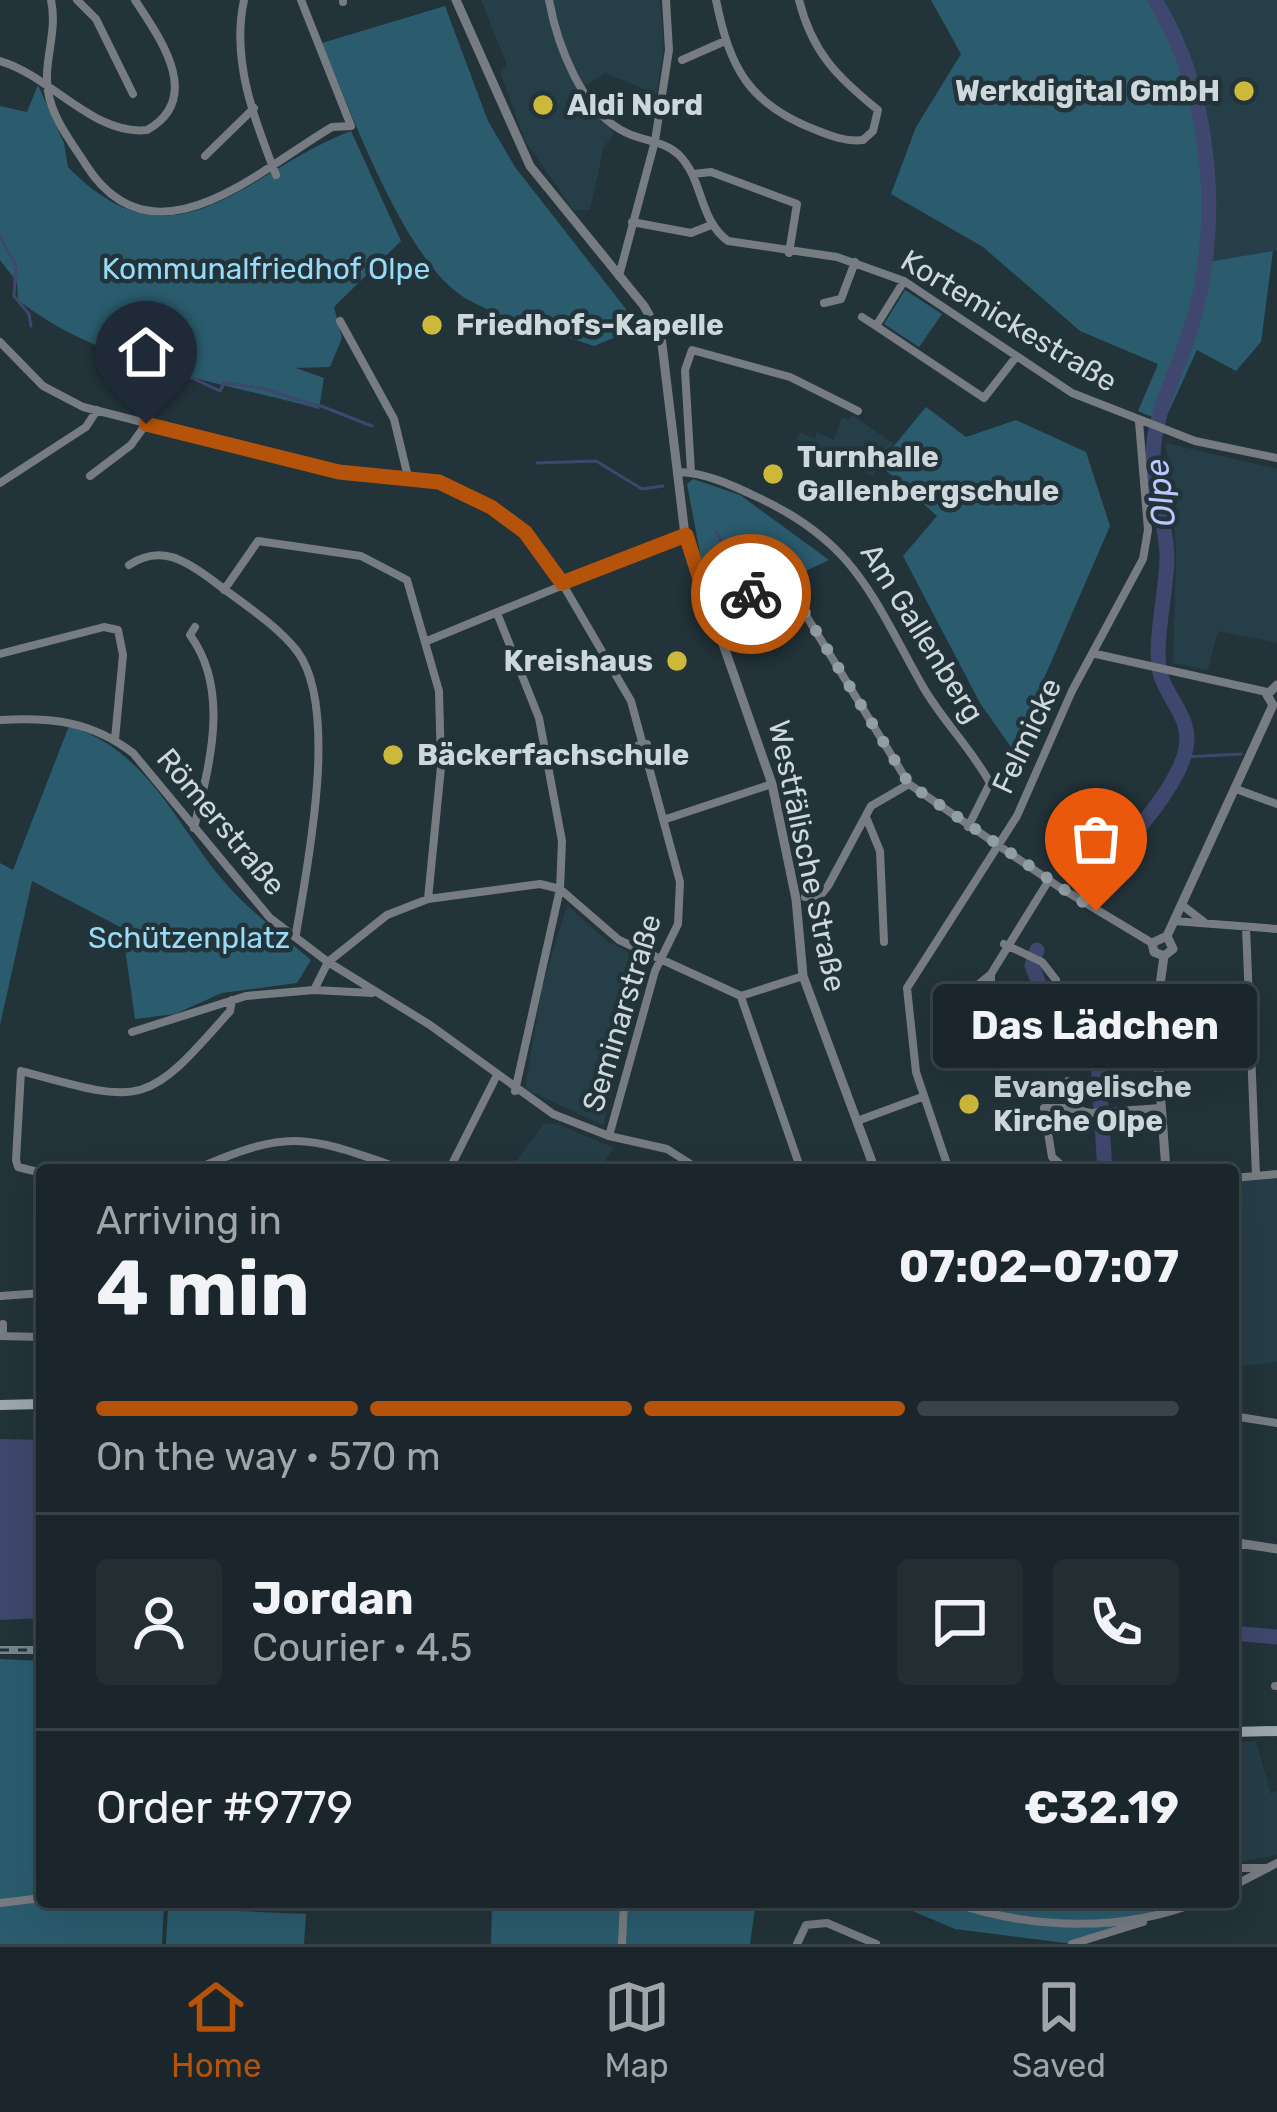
<!DOCTYPE html>
<meta charset="utf-8">
<style>
:root{--surface:#1a262b;--page:#232e33;--text:#f1f3f6;--muted:#9fa5a9;--line:#384347;--accent:#b45309}
body{margin:0;font-family:Rubik,sans-serif;background:var(--page);color:var(--text);height:100vh;display:flex;flex-direction:column;font-size:45px;white-space:nowrap}
*{box-sizing:border-box;margin:0}
p{font-size:39px;color:var(--muted)}
.icon{flex:none;width:66px;height:66px;fill:none;stroke:currentColor;stroke-width:2;stroke-linecap:round;stroke-linejoin:round}
.map{position:relative;flex:1;overflow:hidden}
.drawer{position:absolute;left:36px;top:1164px;width:1203px;height:744px;display:flex;flex-direction:column;background:var(--surface);border-radius:12px;box-shadow:0 12px 48px #0002,0 0 0 3px var(--line)}
.drawer>*{flex:none}
.pin{position:absolute;display:grid;place-items:center;width:102px;height:102px;color:#fff;margin:-123px -51px;border-radius:50% 50% 50% 0;rotate:-45deg;box-shadow:0 0 12px #0007}
.pin .icon{rotate:45deg}
.courier{position:absolute;display:grid;place-items:center;width:120px;height:120px;margin:-60px;border:9px solid #b45309;border-radius:50%;background:#fff;color:#222;box-shadow:0 3px 15px #0007}
.bubble{position:absolute;height:84px;border-radius:12px;background:var(--surface);box-shadow:0 12px 48px #0002,0 0 0 3px var(--line);font-size:39px;font-weight:700;line-height:84px;text-align:center}
.head em{font-style:normal;font-weight:700}
.head div{display:flex;flex-direction:column-reverse}
.head{display:flex;align-items:center;justify-content:space-between;height:204px;padding:0 60px}
h1{font-size:78px;font-weight:700;line-height:90px}
.bar{display:grid;grid-template-columns:repeat(4,1fr);gap:18px 12px;align-content:center;height:144px;padding:0 60px}
.bar i{height:15px;border-radius:9px;background:var(--line)}
.bar .active{background:var(--accent)}
.bar p{grid-column:span 4}
.line{display:flex;align-items:center;gap:30px;padding:0 60px;border-top:3px solid var(--line)}
.line div{flex:1}
.round{display:grid;place-items:center;flex:none;width:126px;height:126px;border-radius:12px;background:var(--page)}
.menu{display:flex;justify-content:space-around;align-items:center;height:168px;border-top:3px solid var(--line);background:var(--surface);font-size:33px;color:var(--muted)}
.menu a{display:grid;justify-items:center;gap:6px}
.menu .active{color:var(--accent)}
.map>svg:first-child{display:block}
.built{fill:#263e48}
.green{fill:#2a5c6e}
.water{fill:#40476e}
.lines{fill:none;stroke-linecap:round;stroke-linejoin:round}
.stream{stroke:#40476e;stroke-width:3}
.river{stroke:#40476e;stroke-width:15}
.minor{stroke:#767c82;stroke-width:8}
.tertiary{stroke:#767c82;stroke-width:9}
.secondary{stroke:#9ea7b0;stroke-width:10}
.rail-casing{stroke:#78858a;stroke-width:8}
.rail{stroke:#223339;stroke-width:3;stroke-dasharray:9;stroke-linecap:butt}
.done{stroke:#929ea3;stroke-width:12;stroke-dasharray:0 21.6}
.route{stroke:#b45309;stroke-width:15}
.poi-dot{fill:#ccb939;stroke:#223339;stroke-width:4.5}
.labels{text-anchor:middle;dominant-baseline:central;stroke-width:9;stroke-linejoin:round;paint-order:stroke}
.poi-label{font-size:30px;font-weight:bold;fill:#ced8dc;stroke:#223339;text-anchor:start}
.park-label{font-size:30px;fill:#99dbf6;stroke:#223339}
.street-label{font-size:30px;fill:#ced8dc;stroke:#223339}
.water-label{font-size:33px;font-style:italic;fill:#bcc7fd;stroke:#223339}
</style>
<div class="map">
<svg width="1277" height="1944" viewBox="0 0 1277 1944">
<rect width="100%" height="100%" fill="#223339"/>
<path class="built" d="M481,0H660L664,47L657,94L605,73L579,90L614,134L604,146L590,210H573L525,141L500,72L507,65Z
M1159,0H1277V251L1208,263L1211,146L1177,30Z
M852,415L894,444L873,476L795,439L801,433L815,439L817,432L834,440L842,417L849,420Z
M1166,443L1277,469V643L1218,631L1208,670L1173,663L1176,553Z
M567,905L606,940L647,962L603,1125L525,1089L542,987Z
M545,1123L560,1125L614,1148L597,1170H510Z
M1277,1174V1362L1233,1367V1178Z
M1256,1741L1271,1794L1277,1790V1855L1233,1863V1742Z"/>
<path class="green" d="M931,0H1159C1212,90 1210,162 1208,262L1273,251L1261,342L1236,371L1197,350L1164,422L1138,411L1158,364L1080,331L983,247L891,194L916,127L961,54Z
M445,6L488,121L515,167L640,327L594,346C552,331 502,320 465,298C404,261 350,109 322,43Z
M38,85L64,143L68,167C176,278 246,170 351,131L401,241L334,307L342,338L330,367L296,368L324,378L319,409C217,381 102,366 18,300L17,282L0,260V106L27,112Z
M905,290L942,314L919,347L884,324Z
M926,407L966,437L1016,420L1086,452L1110,526L1013,750L980,703L903,556L937,516L879,464Z
M693,479L740,495L829,560L795,576L714,593L703,569L687,484Z
M69,726C143,749 172,815 216,872C242,905 279,933 311,960L297,983L222,993L175,1014L135,1019L122,928L32,881L0,1025V863L13,870Z
M0,1659L42,1661V1902H164L162,1944H0Z
M492,1902H756L750,1944H491Z
M891,1902H1178L1073,1944L955,1929Z
M168,1908L306,1914L304,1944H166Z"/>
<path class="water" d="M0,1439L42,1440V1618L0,1620Z"/>
<g class="lines">
<path class="stream" d="M0,237L16,266L14,296L29,314L31,326
M106,377L164,365L220,391L224,383L261,388L318,406
M321,406L372,426
M537,463L596,461L642,489L663,486
M716,531L729,555
M1184,757L1241,754"/>
<path class="river" d="M1082,892C1113,857 1173,797 1185,753C1194,721 1170,703 1161,676C1152,649 1167,589 1167,558C1167,524 1152,491 1153,458C1153,412 1178,372 1191,328C1223,222 1212,94 1155,0
M1037,950L1032,965L1039,984L1098,1062L1105,1170
M1233,1633L1277,1637"/>
<path class="minor" d="M51,0C58,32 43,61 48,91C52,118 72,143 86,165C154,271 260,169 332,127L351,126L301,0
M77,0L96,19L133,94
M244,0C231,60 254,119 276,175
M343,0V2
M549,0C557,44 582,113 627,133C643,141 664,141 678,154C704,179 698,219 728,241L837,257L904,281L1072,393L1195,441L1277,458
M716,0C730,69 749,104 816,130C831,136 846,142 863,140L873,131L878,110C837,77 812,52 799,0
M682,60L725,41
M0,61C51,76 94,136 147,130C204,98 160,38 135,0
M205,156L254,108
M693,174L711,172L797,204L789,253
M632,222L691,233L711,225
M619,276L655,141L669,50L666,0
M904,281L876,326L984,398L1016,357
M824,303L841,299L855,262
M862,317L876,326
M340,321L394,419L408,477
M0,342L43,386L83,407L339,472L439,482L491,507L525,532L562,583L631,701L680,882L678,924L655,971L609,1136
M679,472C706,473 732,485 757,497C855,542 872,596 922,685C941,719 971,748 990,783L968,827
M691,472L685,370L692,350L790,377L858,411
M90,476L131,445L146,424
M0,483L86,427L97,410
M129,565C160,544 185,560 212,580C239,601 276,624 297,651C340,708 307,867 296,934
M224,590L258,541L361,556L407,580L439,691L441,767L428,899
M723,605L774,588L796,599L909,784L1059,887L1152,943
M497,613L539,718L562,841L560,889L515,1091
M427,641L685,535
M0,654L104,627L118,630L123,655L115,739
M1096,654L1267,692
M0,720C51,717 91,721 133,753L270,918L328,962L430,1025L553,1114L609,1136L667,1149L700,1170
M551,762L647,744
M1236,789L1277,804
M866,817L880,851L884,942
M666,819L772,784
M194,828C209,766 231,691 190,635L195,627
M805,897L820,896L828,886L871,806L909,784
M1182,905L1204,922
M1174,921L1277,929
M1246,927L1256,1175
M1004,944L1042,962L1056,980
M991,974V1011L976,1030L953,1005L991,974L1049,880
M314,990L372,993
M741,997L801,1170
M1155,1021L1247,1015
M132,1032L246,996L314,990L328,962L387,915L428,899L540,884L560,889L619,940L741,996L803,976
M1069,1108L1090,1113L1161,1108
M857,1121L922,1097
M194,1170C292,1127 306,1136 405,1170
M449,1170L496,1077
M949,1170L916,1072L907,988L1017,816L1072,691L1143,559L1148,530L1139,422
M999,1170H1008
M1067,1170L1052,1157L1044,1108H1069L1068,1081
M42,1173L18,1167L16,1160L21,1071C144,1105 146,1107 230,1011L232,1000
M1233,1178L1277,1174
M1,1296L42,1293
M0,1336L42,1337
M3,1336V1324
M1233,1416L1277,1423
M1275,1686H1277
M1233,1868H1268
M1233,1886L1277,1863
M335,1902H383
M951,1902C1030,1929 1120,1933 1198,1902
M0,1903L42,1898
M622,1944L624,1902
M797,1944L806,1925L827,1923L876,1944
M1072,1944L1143,1922"/>
<path class="tertiary" d="M456,0L530,166L644,306L661,336L685,535L707,601
M702 610a11 11 0 1 1 22 0a11 11 0 1 1-22 0Z
M715,621L772,784L796,899L803,976L875,1170
M1273,705L1267,695L1277,685
M1167,936L1273,705
M1164,956L1154,952L1152,943L1167,936
M1166,1170L1155,1021L1164,956L1173,949L1167,936
M1233,1534L1238,1543L1233,1556
M1238,1543L1277,1549"/>
<path class="secondary" d="M0,1405L42,1404
M1233,1732L1277,1731"/>
<g class="rail-casing">
<path id="rail" d="M0,1650H42"/>
</g>
<use href="#rail" class="rail"/>
</g>
<g class="lines">
<path class="done" d="M751,594L774,588L796,598L909,784L1096,911"/>
<path class="route" d="M146,424L339,472L439,482L491,507L525,532L562,583L686,535L707,601L716,598L723,605L751,594"/>
</g>
<g class="poi-dot">
<circle cx="1244" cy="91" r="12"/>
<circle cx="543" cy="105" r="12"/>
<circle cx="432" cy="325" r="12"/>
<circle cx="773" cy="474" r="12"/>
<circle cx="677" cy="661" r="12"/>
<circle cx="393" cy="755" r="12"/>
<circle cx="969" cy="1104" r="12"/>
</g>
<g class="labels">
<g class="poi-label">
<text x="1220" y="91" text-anchor="end">Werkdigital GmbH</text>
<text x="567" y="105">Aldi Nord</text>
<text x="456" y="325">Friedhofs-Kapelle</text>
<text x="797" y="457">Turnhalle<tspan x="797" dy="34">Gallenbergschule</tspan></text>
<text x="653" y="661" text-anchor="end">Kreishaus</text>
<text x="417" y="755">Bäckerfachschule</text>
<text x="993" y="1087">Evangelische<tspan x="993" dy="34">Kirche Olpe</tspan></text>
</g>
<g class="park-label">
<text x="266" y="269">Kommunalfriedhof Olpe</text>
<text x="189" y="938">Schützenplatz</text>
</g>
<g class="street-label">
<text transform="translate(1009 321) rotate(31)">Kortemickestraße</text>
<text transform="translate(922 633) rotate(58)">Am Gallenberg</text>
<text transform="translate(1027 736) rotate(-65)">Felmicke</text>
<text transform="translate(221 822) rotate(50)">Römerstraße</text>
<text transform="translate(807 856) rotate(78)">Westfälische Straße</text>
<text transform="translate(622 1013) rotate(-73)">Seminarstraße</text>
</g>
<g class="water-label">
<text transform="translate(1160 493) rotate(-97)">Olpe</text>
</g>
</g>
</svg>
<div class="pin" style="left:1096px;top:911px;background:#ea580c"><svg class="icon" aria-label="bag" viewBox="0 0 24 24"><path d="M5 8h14l-1 12H6zM9 8a3 3 0 0 1 6 0"/></svg></div>
<div class="pin" style="left:146px;top:424px;background:#1f2937"><svg class="icon" aria-label="home" viewBox="0 0 24 24"><path d="M3 11l9-7 9 7M6 9v11h12V9"/></svg></div>
<div class="courier" style="left:751px;top:594px"><svg class="icon" aria-label="bike" viewBox="0 0 24 24"><circle cx="6" cy="16" r="4"/><circle cx="18" cy="16" r="4"/><path d="M6 16l4-8h5l3 8M10 8l3 8H6M13 5h3"/></svg></div>
<div class="bubble" style="left:933px;top:984px;width:324px">Das Lädchen</div>
<section class="drawer">
<div class="head"><div><h1>4 min</h1><p>Arriving in</p></div><em>07:02–07:07</em></div>
<div class="bar"><i class="active"></i><i class="active"></i><i class="active"></i><i></i><p>On the way · 570 m</p></div>
<div class="line" style="height:216px"><a class="round"><svg class="icon" aria-label="person" viewBox="0 0 24 24"><circle cx="12" cy="8" r="4"/><path d="M4 21q1-7 8-7t8 7"/></svg></a><div><b>Jordan</b><p>Courier · 4.5</p></div><a class="round"><svg class="icon" aria-label="chat" viewBox="0 0 24 24"><path d="M4 5h16v11H9l-5 4z"/></svg></a><a class="round"><svg class="icon" aria-label="phone" viewBox="0 0 24 24"><path d="M5 4h4l2 5-3 2q2 4 5 5l2-3 5 2v4C11 20 4 13 5 4z"/></svg></a></div>
<div class="line" style="height:156px"><div>Order #9779</div><b>€32.19</b></div>
</section>
</div>
<nav class="menu">
<a class="active"><svg class="icon" aria-label="home" viewBox="0 0 24 24"><path d="M3 11l9-7 9 7M6 9v11h12V9"/></svg>Home</a>
<a><svg class="icon" aria-label="map" viewBox="0 0 24 24"><path d="M3 6l6-2 6 2 6-2v14l-6 2-6-2-6 2zM9 4v14M15 6v14"/></svg>Map</a>
<a><svg class="icon" aria-label="saved" viewBox="0 0 24 24"><path d="M7 4h10v16l-5-4-5 4z"/></svg>Saved</a>
</nav>
